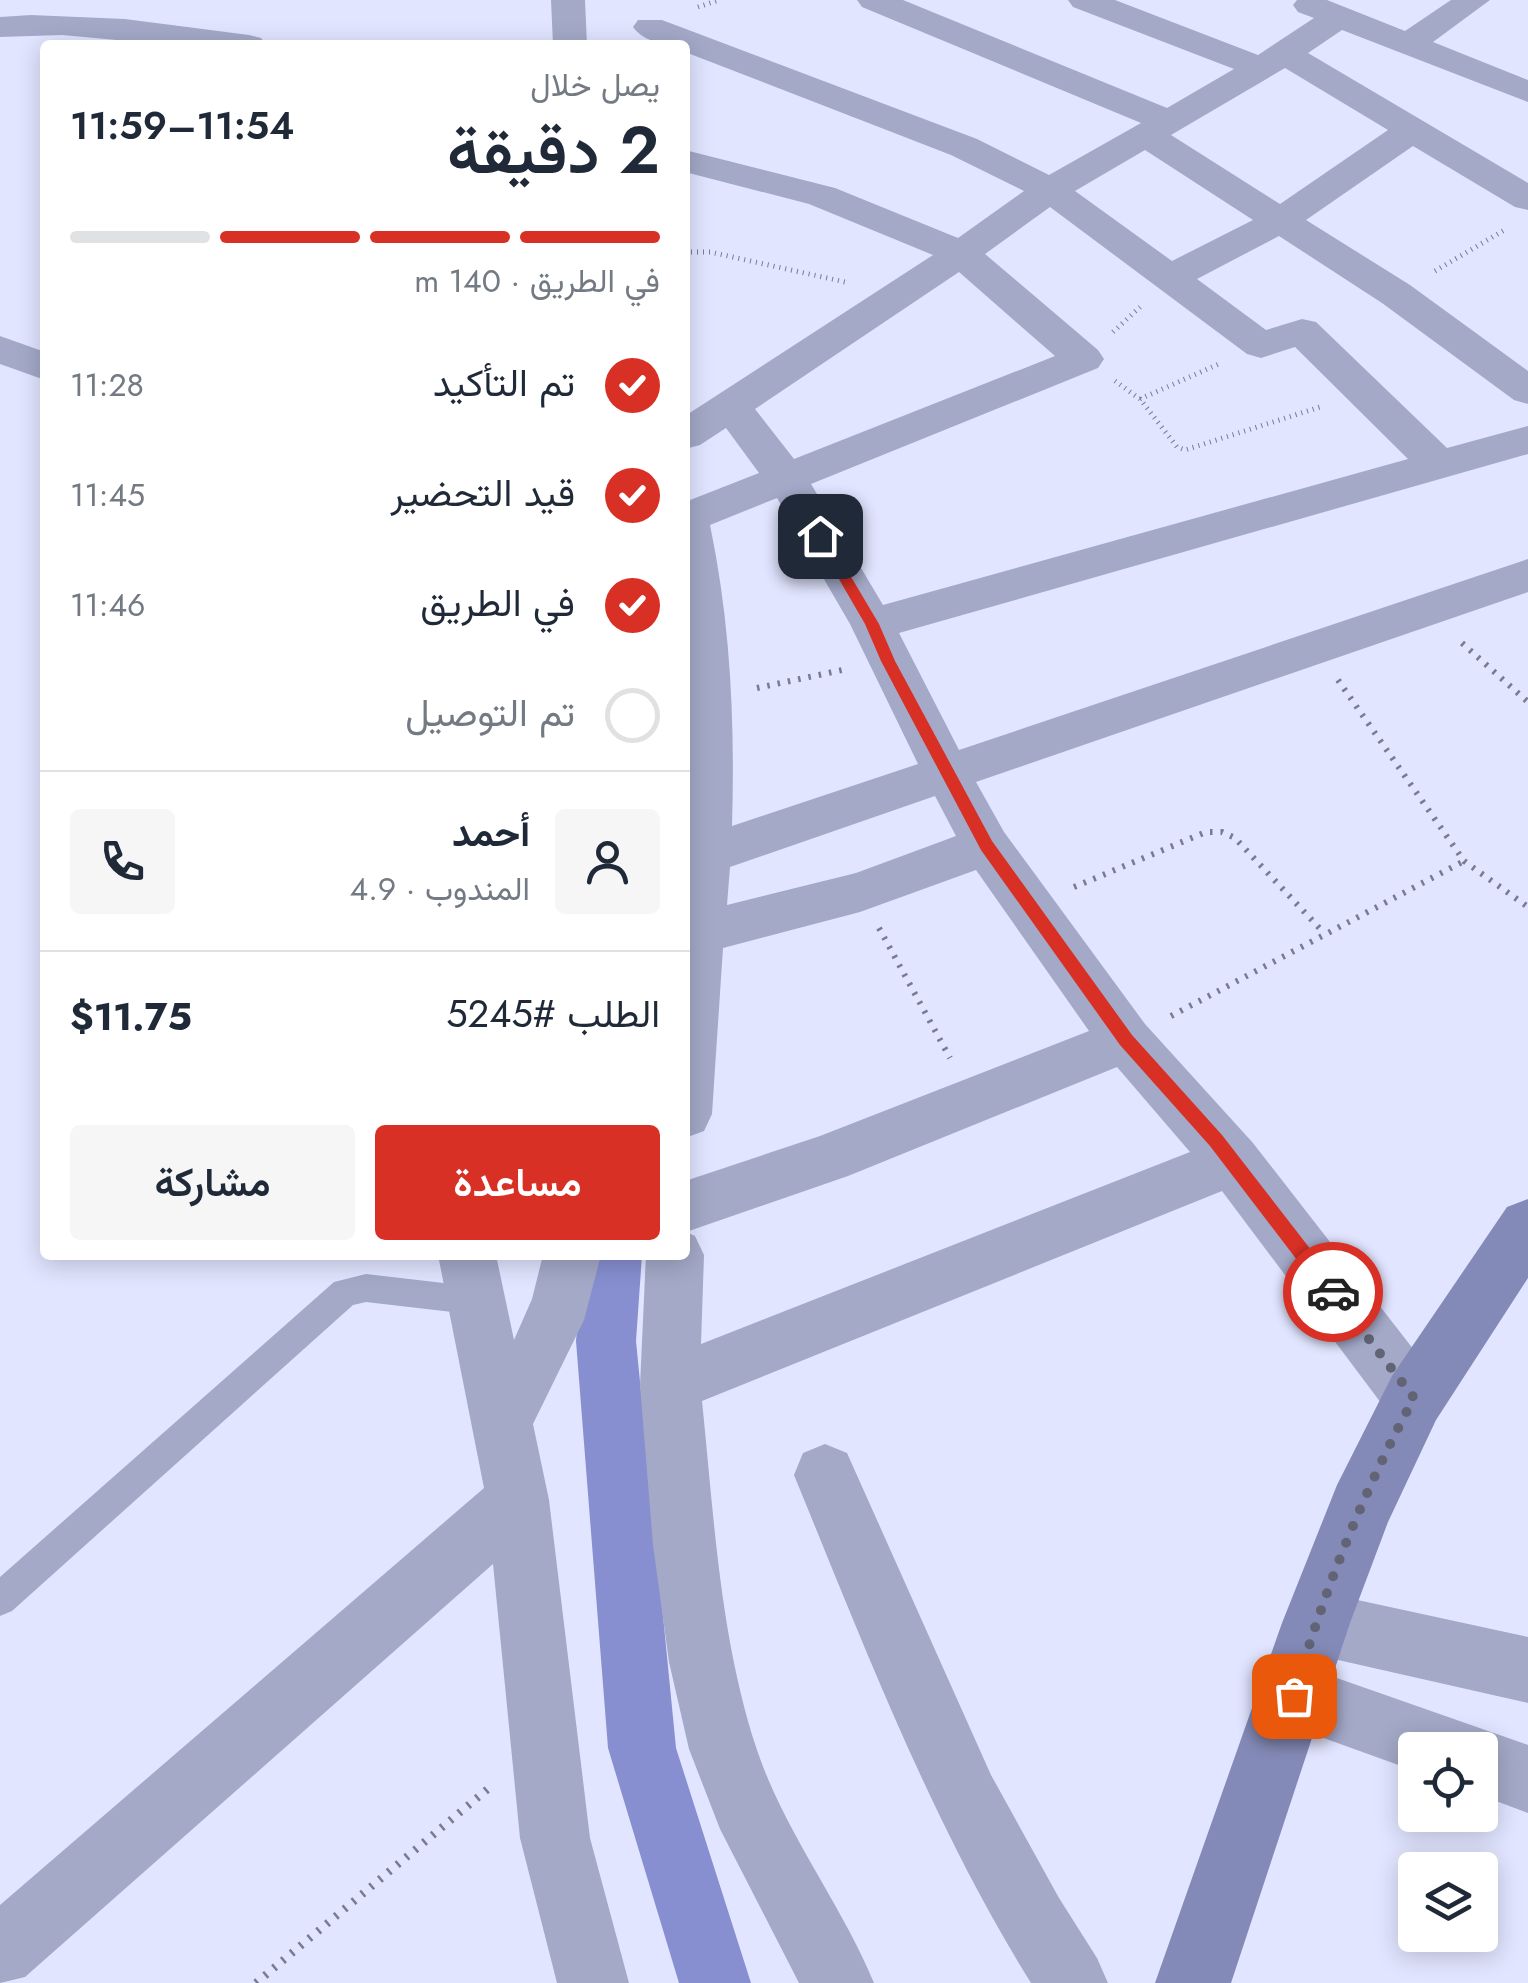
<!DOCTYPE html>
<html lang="ar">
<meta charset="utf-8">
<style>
:root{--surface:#fff;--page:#f6f6f7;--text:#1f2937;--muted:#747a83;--line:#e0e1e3;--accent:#d93025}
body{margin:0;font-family:Jost,Vazirmatn,sans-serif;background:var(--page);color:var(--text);direction:rtl;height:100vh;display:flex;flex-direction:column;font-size:38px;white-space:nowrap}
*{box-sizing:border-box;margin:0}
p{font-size:32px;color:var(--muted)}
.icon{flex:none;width:55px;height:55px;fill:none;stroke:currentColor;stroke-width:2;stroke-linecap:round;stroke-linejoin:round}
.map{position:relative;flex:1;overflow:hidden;direction:ltr}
.panel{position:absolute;left:40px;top:40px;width:650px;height:1220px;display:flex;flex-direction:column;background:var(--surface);border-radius:10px;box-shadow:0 5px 25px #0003;direction:rtl}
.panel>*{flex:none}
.tools{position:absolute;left:1398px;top:1732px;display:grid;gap:20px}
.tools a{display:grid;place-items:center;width:100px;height:100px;border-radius:10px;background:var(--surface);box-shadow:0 5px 25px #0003;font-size:50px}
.pin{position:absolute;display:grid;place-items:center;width:85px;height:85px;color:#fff;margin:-42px;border-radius:20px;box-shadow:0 5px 15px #0006}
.courier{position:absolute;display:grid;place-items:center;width:100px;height:100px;margin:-50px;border:8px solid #d93025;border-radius:50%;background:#fff;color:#222;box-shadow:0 2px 12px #0007}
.headline em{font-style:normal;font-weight:600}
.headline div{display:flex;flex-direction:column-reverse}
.headline{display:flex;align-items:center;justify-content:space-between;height:170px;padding:0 30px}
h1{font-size:65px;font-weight:600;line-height:75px}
.bar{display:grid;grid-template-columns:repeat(4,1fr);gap:15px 10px;align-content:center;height:120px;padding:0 30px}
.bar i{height:12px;border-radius:8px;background:var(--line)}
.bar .active{background:var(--accent)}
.bar p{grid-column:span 4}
.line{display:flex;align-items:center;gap:25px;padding:0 30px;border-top:2px solid var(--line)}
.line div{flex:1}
.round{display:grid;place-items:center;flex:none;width:105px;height:105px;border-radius:10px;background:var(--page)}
ol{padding:0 30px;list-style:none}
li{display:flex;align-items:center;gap:30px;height:110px}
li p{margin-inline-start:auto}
li .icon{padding:10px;border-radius:50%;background:var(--accent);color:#fff;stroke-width:4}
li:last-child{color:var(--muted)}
li i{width:55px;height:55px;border:5px solid var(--line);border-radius:50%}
.cta{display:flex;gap:20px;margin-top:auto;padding:20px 30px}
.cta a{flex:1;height:115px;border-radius:10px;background:var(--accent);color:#fff;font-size:40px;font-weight:600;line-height:115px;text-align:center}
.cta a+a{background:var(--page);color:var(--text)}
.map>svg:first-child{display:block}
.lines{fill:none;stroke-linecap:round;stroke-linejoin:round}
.canal{fill:#878fd1;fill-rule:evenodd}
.path-far2{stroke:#797c8e;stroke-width:5;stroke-dasharray:1 5;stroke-linecap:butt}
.path-far1{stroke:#797c8e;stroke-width:6;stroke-dasharray:2.5 8;stroke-linecap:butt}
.path{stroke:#797c8e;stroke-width:8;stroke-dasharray:2.5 9;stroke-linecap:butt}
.service{fill:#a4a9c8;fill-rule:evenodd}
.minor{fill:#a4a9c8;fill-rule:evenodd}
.secondary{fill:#848ab7;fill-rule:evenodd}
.route{fill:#d93025}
.done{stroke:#626475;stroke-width:10;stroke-dasharray:0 18}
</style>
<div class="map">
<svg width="1528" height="1983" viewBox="0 0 1528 1983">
<rect width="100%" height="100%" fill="#e1e5ff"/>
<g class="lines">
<path class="canal" d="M584,1255H642L636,1341L676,1748L751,1983H679L608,1748L576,1341Z"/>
<path class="path-far2" d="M698,7L719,0
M685,252H710L845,282
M1435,271L1506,229
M1113,332L1140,307
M1115,381L1140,399L1177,447L1185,450L1320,407
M1140,399L1221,363"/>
<path class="path-far1" d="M1462,643L1528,702
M1338,680L1464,861L1528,907
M757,688L847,669
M1074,887L1206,832H1222L1235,838L1324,933
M879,928L950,1058
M1171,1016L1464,861"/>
<path class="path" d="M256,1983L489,1788"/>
<path class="service" d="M366,1274L478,1287L489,1291L493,1301L489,1311L478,1315L366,1302L353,1305L12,1611L0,1616V1577L334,1282Z"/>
<path class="minor" d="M551,0H585L587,45H553Z
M857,0H903L1167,108L1234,69L1073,7L1068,0H1115L1258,55L1314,18L1298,12L1293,5L1297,0H1327L1405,31L1451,0H1490L1433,42L1528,80V102L1342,30L1308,53L1528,183V210L1515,207L1413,146L1306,220L1410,285L1528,371V404L1514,400L1382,303L1279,236L1197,279L1266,330L1302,319L1316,322L1447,448L1528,426V454L899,633L959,750L1528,559V592L976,782L1004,832L1145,1024L1253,1143L1435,1377L1444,1398L1435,1419L1414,1427L1393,1419L1222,1191L702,1401C714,1517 720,1639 757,1750C785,1833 841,1903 874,1983H799L720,1829L689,1749L669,1662L653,1545L640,1385L646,1255H685V1181L820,1136L1089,1031L976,870L860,912L723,948L712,1114L704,1131L685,1138V502L759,473L726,428L700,445L685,449V416L933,255L809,204L685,172V150L835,188L958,238L1024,191L951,155L685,52V45C667,45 644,43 633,27L638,20H662L977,139L1049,175L1141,123L862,7ZM1285,68L1388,130L1280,204L1171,135ZM1145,150L1253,220L1172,261L1075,191ZM1050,207L1247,354L1261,358L1295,347L1408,459L883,605L811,484L1098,368L1104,359L1098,350L985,254ZM959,272L1055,356L794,459L755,409ZM777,498L850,624L918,764L732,826C735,724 731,626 710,525ZM935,796L956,836L856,873L727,905L730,867ZM1117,1067L1190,1152L701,1344L704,1255L695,1236L686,1232L848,1176Z
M31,15L125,19L249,35L261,38L266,45H172L62,35L0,37V17Z
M0,336L45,352V380L0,364Z
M438,1255H496L514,1340L532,1299L543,1255H601L584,1320L533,1424L549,1500L590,1838L629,1983H557L520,1838L493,1564L25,1977L0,1983V1905L484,1488Z
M825,1444L847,1453L991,1775L1059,1898L1097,1958L1108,1983H1031C932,1824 865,1648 794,1475L803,1453Z
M1316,1591L1528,1637V1703L1316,1655L1293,1646L1284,1623L1293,1600Z
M1294,1663L1528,1745V1813L1480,1795V1750H1415V1771L1271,1719L1261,1696L1271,1673Z"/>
<path class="secondary" d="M1528,1199V1278L1436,1420L1388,1522L1350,1623L1231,1983H1155L1282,1623L1337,1485L1392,1376L1507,1207Z"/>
</g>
<path class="route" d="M815,533H825L879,624L895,661L992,841L1132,1035L1222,1135L1339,1286V1298H1326L1210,1146L1120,1045L981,850L881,661L865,624L814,536Z"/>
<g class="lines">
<path class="done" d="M1294,1696C1323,1593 1363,1492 1414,1398L1333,1292"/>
</g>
</svg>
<div class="tools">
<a><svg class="icon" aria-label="locate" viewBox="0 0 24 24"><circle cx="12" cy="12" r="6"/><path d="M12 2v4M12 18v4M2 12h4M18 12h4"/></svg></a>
<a><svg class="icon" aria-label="layers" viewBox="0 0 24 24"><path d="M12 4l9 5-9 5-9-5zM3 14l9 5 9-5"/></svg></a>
</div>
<div class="pin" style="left:1294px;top:1696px;background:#ea580c"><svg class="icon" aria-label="bag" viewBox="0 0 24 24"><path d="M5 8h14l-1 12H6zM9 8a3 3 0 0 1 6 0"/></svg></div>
<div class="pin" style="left:820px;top:536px;background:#1f2937"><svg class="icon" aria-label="home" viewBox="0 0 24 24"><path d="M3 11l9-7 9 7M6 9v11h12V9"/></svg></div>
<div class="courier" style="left:1333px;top:1292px"><svg class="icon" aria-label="car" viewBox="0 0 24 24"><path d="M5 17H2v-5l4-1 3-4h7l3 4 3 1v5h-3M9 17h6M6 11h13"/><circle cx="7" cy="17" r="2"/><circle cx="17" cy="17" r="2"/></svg></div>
<section class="panel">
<div class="headline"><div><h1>2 دقيقة</h1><p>يصل خلال</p></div><em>11:54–11:59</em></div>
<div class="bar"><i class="active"></i><i class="active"></i><i class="active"></i><i></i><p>في الطريق · 140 m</p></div>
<ol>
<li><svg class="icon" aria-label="check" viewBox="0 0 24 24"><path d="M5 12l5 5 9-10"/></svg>تم التأكيد<p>11:28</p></li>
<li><svg class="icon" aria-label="check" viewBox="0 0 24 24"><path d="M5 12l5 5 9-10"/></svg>قيد التحضير<p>11:45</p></li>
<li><svg class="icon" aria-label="check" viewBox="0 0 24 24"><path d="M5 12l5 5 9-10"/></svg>في الطريق<p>11:46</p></li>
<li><i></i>تم التوصيل</li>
</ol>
<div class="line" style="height:180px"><a class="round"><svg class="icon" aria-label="person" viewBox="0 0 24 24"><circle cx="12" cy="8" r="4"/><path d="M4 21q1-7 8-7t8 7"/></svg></a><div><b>أحمد</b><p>المندوب · 4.9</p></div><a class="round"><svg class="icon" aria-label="phone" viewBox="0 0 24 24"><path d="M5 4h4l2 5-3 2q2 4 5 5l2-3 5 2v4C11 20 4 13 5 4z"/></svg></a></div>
<div class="line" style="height:130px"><div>الطلب #5245</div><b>$11.75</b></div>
<div class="cta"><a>مساعدة</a><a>مشاركة</a></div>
</section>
</div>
